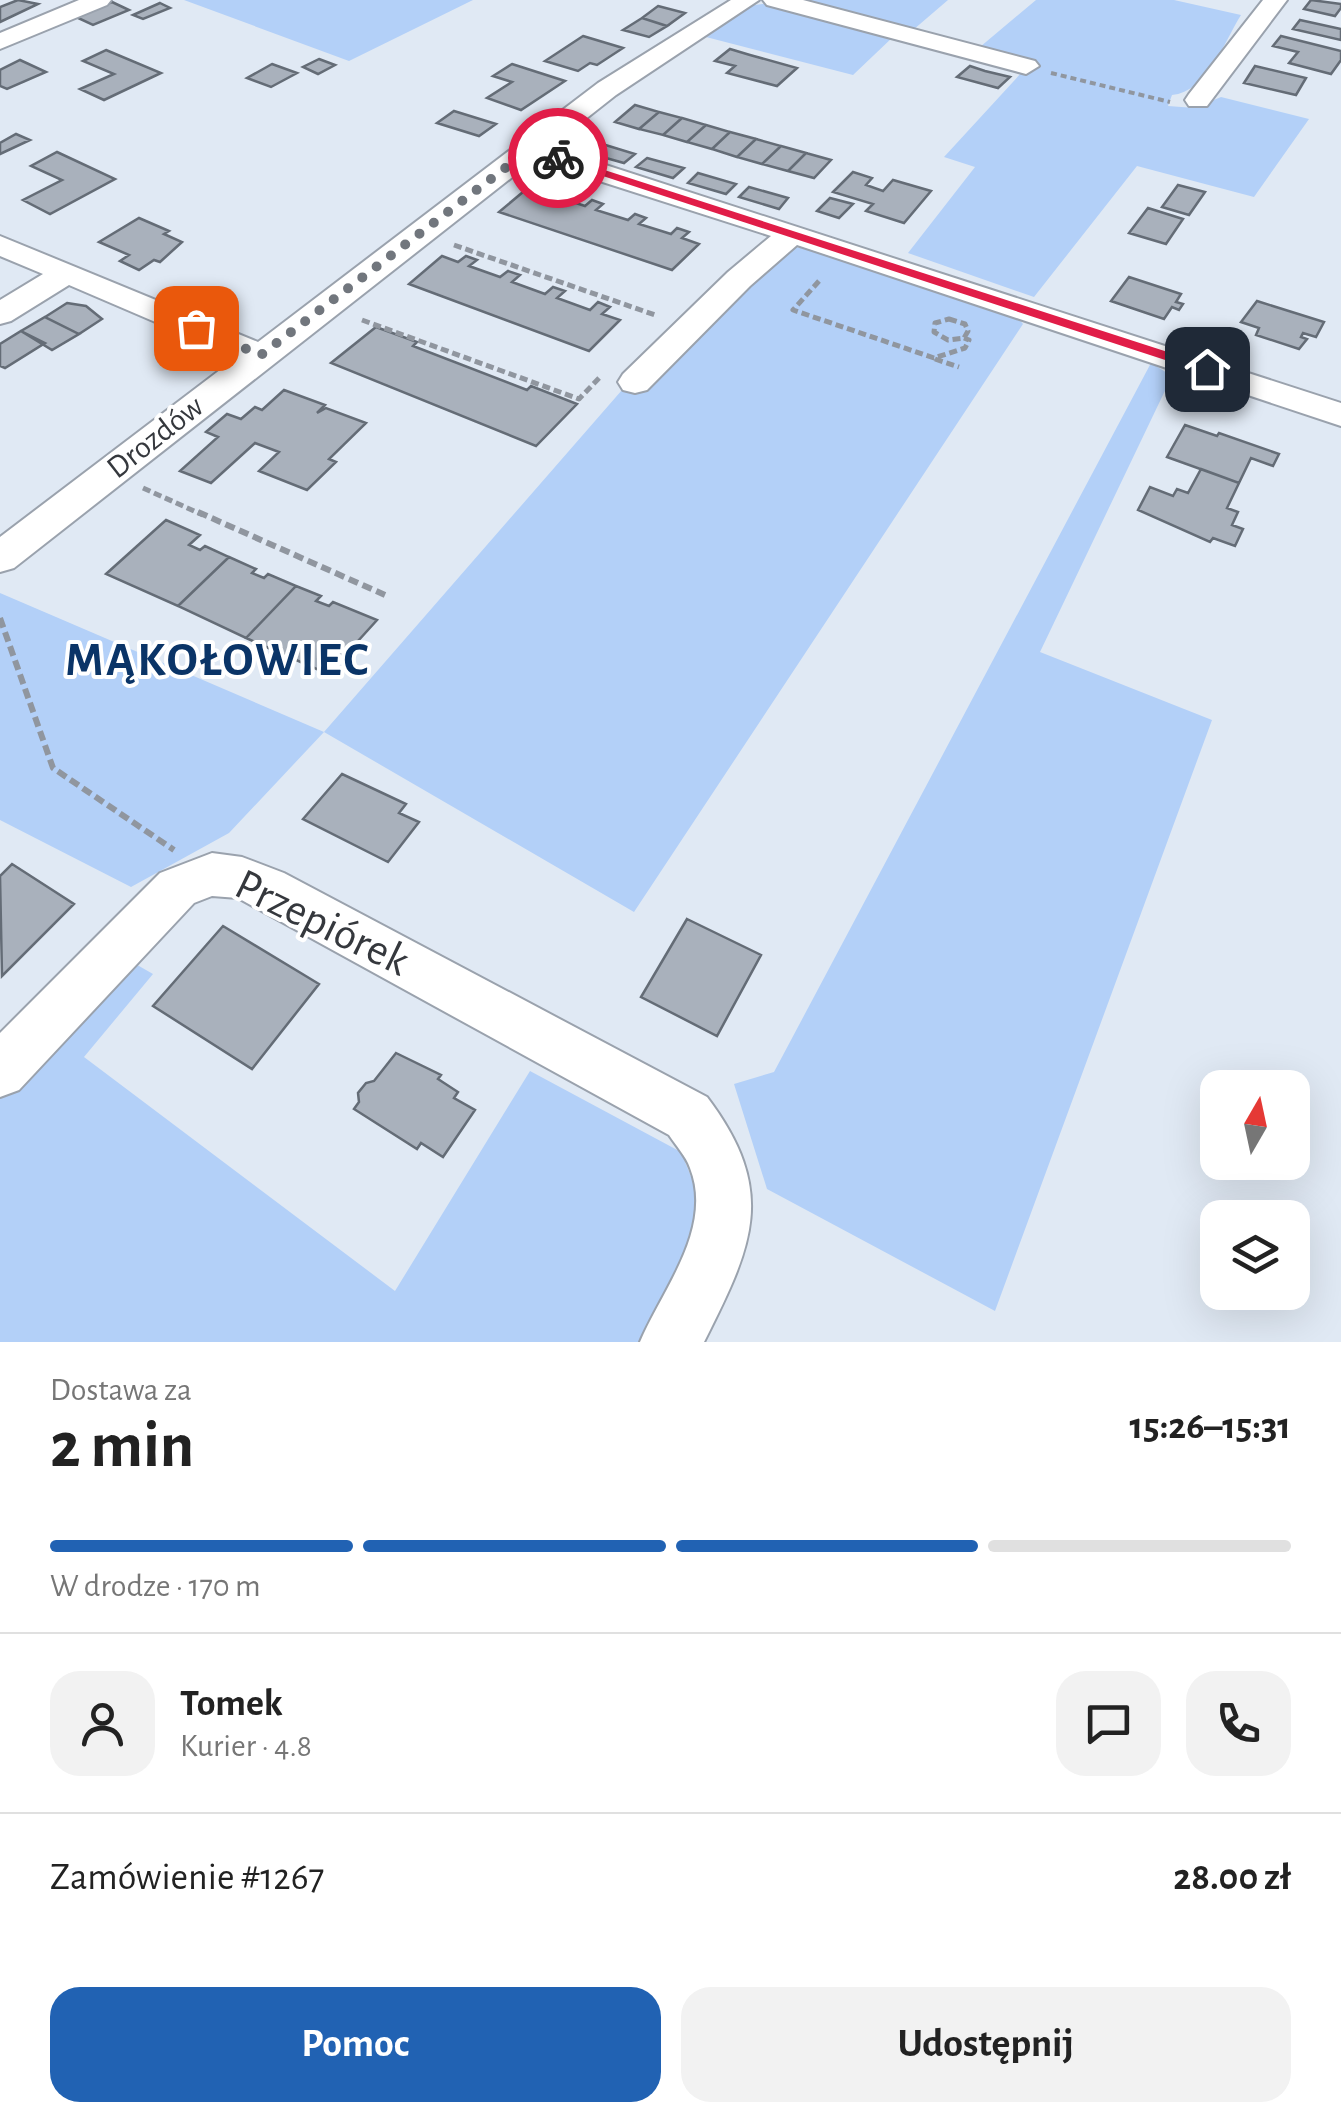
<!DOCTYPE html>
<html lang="pl">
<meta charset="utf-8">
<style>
:root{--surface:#fff;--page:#f2f2f2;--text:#222;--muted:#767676;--line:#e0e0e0;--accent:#2162b3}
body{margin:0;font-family:"Alegreya Sans",sans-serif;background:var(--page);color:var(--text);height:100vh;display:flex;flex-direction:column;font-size:38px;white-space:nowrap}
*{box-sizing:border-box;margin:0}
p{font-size:32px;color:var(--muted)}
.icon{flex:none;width:55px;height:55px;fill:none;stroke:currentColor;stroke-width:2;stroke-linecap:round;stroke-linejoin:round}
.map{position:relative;height:1342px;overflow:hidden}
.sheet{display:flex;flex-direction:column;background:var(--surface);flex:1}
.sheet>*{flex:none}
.needle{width:65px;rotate:9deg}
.buttons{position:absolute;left:1200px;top:1070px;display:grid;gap:20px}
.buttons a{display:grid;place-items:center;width:110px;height:110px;border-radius:20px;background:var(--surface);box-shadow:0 10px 40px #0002;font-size:50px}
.pin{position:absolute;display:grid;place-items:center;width:85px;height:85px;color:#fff;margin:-42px;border-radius:20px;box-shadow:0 5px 15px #0006}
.courier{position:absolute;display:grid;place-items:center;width:100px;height:100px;margin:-50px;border:8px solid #e11d48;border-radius:50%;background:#fff;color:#222;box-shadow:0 2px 12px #0007}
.summary em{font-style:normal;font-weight:700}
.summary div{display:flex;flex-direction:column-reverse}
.summary{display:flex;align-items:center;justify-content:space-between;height:170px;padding:0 50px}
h1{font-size:65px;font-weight:700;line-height:75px}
.bar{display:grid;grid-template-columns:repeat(4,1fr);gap:15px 10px;align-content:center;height:120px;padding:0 50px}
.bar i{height:12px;border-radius:8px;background:var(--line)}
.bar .current{background:var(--accent)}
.bar p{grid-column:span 4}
.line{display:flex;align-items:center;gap:25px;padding:0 50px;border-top:2px solid var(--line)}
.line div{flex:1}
.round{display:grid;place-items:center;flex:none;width:105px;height:105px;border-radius:30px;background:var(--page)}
.button{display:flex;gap:20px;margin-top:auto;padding:20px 50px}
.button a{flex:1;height:115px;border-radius:30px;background:var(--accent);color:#fff;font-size:40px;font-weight:700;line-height:115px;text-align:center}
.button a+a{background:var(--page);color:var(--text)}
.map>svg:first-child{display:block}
.green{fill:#b3d0f8}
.building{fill:#a9b1bc;stroke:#646c76;stroke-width:2.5}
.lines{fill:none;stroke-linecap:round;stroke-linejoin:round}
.minor-casing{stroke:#9aa2ad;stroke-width:4}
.path-far2{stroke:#90969f;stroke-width:4;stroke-dasharray:6 4;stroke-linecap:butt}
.path-far1{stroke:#90969f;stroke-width:5;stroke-dasharray:8 4;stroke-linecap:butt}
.path{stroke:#90969f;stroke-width:6;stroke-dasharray:10 5;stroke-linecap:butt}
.minor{fill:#fff;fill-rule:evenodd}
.route{fill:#e11d48}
.done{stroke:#71767d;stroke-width:10;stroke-dasharray:0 18}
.labels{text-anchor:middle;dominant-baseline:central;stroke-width:8;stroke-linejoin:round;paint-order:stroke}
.far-street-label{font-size:32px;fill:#35383d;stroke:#fff}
.near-street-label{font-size:45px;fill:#35383d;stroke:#fff}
.district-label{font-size:48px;font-weight:bold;letter-spacing:2.5px;fill:#0a3467;stroke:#fff}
</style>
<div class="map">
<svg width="1341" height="1342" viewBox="0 0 1341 1342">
<rect width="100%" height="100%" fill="#e0e9f4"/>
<path class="green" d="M184,0H473L349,61Z
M792,0H948L913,30Z
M1036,0H1174L1241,15C1224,42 1207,92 1172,95L1168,106L1195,108L1221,97L1309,119L1254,197L1137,166L1034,297L908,253L975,167L944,157L1023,71L980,47Z
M770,3L894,36L853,75L706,37L748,6Z
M812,247L1014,313L1023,324L634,912L324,732L229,833L131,887L0,820V593L324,732L622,390L787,248Z
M1151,363L1172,376L1040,652L1212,720L995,1311L767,1189L734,1084L774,1072Z
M125,958L153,974L84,1057L395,1291L530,1071L681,1152L699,1196L695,1272L658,1342H0V1096Z"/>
<path class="building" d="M18,0L38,4L0,22V7Z
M1311,0L1341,4V8L1335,16L1304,9Z
M112,2L129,10L93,25L76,17Z
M160,3L170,8L143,19L133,15Z
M658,6L685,13L667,26L642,18Z
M642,18L667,26L649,37L623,30Z
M1300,20L1341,29V40L1293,29Z
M583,36L623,48L597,65L590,63L578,71L545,61Z
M1281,36L1341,51V60L1331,74L1289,63L1298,52L1273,46Z
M730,49L750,55L797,68L777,86L727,73L735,66L715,61Z
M106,50L161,73L104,100L80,89L114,74L83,61Z
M319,59L335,65L318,74L303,67Z
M20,60L46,72L7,89L0,86V70Z
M272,64L297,73L271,87L247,78Z
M512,64L565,81L521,110L487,98L512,82L493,76Z
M970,66L985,71L1010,77L998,88L957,77Z
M1255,66L1306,78L1296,95L1244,83Z
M635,105L659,112L639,129L615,122Z
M454,111L496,124L479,136L437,123Z
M659,112L682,118L663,135L639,129Z
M682,118L706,125L687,142L663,135Z
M706,125L730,132L712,149L687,142Z
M730,132L756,139L737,157L712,149Z
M16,134L30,140L0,154V143Z
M756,139L781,146L762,164L737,157Z
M599,143L635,154L624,163L588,153Z
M781,146L806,153L788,171L762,164Z
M57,152L115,179L50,214L23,200L62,180L31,166Z
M806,153L831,160L814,178L788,171Z
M647,158L684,168L673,178L636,167Z
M853,172L872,178L866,185L883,191L893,180L931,191L904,223L866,211L873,204L833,192Z
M698,173L736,184L726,194L688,183Z
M1178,185L1205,192L1189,215L1162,207Z
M529,187L544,193L551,187L562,191L555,196L585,206L592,200L603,204L596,210L628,220L635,214L646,218L639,224L671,234L677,228L689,232L682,238L699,244L672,270L499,212Z
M749,187L788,198L779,209L739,197Z
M830,198L853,204L839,218L817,211Z
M1148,208L1183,219L1166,244L1129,233Z
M139,218L169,231L164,234L182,242L160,262L154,260L139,270L120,261L129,255L99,242Z
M442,256L458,262L466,256L477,260L469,266L500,277L508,271L520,275L512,282L545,294L553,287L565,291L557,298L590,310L598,302L610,307L602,314L620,320L589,351L409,284Z
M1129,277L1181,294L1176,302L1183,304L1179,310L1172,307L1164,319L1111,301Z
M1257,301L1324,322L1316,337L1303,333L1301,337L1307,339L1299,349L1256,335L1259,328L1241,322Z
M67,303L86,306L102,319L79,334L45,317Z
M45,317L79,334L52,350L21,331Z
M376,327L417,342L413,346L527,390L531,386L577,404L536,446L331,363Z
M21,331L45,343L5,368L0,366V344Z
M284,390L325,405L317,413L326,408L366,423L329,459L336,462L307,490L259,471L279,452L255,443L211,483L180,471L218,437L206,432L227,414L241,419L255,407L262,410Z
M1185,425L1217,436L1219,433L1279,454L1273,466L1251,458L1239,483L1167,457Z
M1201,469L1239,483L1227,508L1238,512L1232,525L1243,529L1235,546L1213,538L1210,542L1138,510L1150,487L1173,496L1177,489L1188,493Z
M166,520L200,535L189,545L200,550L205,546L229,557L178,606L106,574Z
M229,557L256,569L252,573L264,578L268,574L296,586L246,638L178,606Z
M296,586L321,596L316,601L329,606L333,602L377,620L328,674L246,638Z
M342,774L406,804L399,813L419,822L388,862L303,819Z
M12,864L74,904L2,976L0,876Z
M687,919L761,955L717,1036L641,997Z
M223,926L319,984L252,1069L153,1006Z
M396,1053L441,1075L438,1079L458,1092L454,1098L475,1110L443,1157L421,1143L417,1149L354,1109L359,1102L358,1093L366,1083L374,1081Z"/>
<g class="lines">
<g class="minor-casing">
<path id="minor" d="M79,0H111L107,5L0,49V33Z
M731,0H759L616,95L550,147L1341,403V426L797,245L750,286L647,390L635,393L623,390L618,382L623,374L728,272L771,236L534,160L14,568L0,572V537L237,357L69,285L11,321L0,324V300L43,274L0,256V236L258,342L598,83Z
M763,0H803L1035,61L1039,66L1026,74L767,5Z
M1263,0H1287L1207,106H1189L1185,100L1189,94Z
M212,853L242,857L284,873L707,1097C778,1191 753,1245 704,1342H640C662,1290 714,1228 690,1168C686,1156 676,1146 669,1135L238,898L212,896L194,903L19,1090L0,1097V1033L160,873Z"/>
</g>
<path class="path-far2" d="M1051,73L1170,102"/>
<path class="path-far1" d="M454,245L658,316
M819,281L793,310L934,358L965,348L969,340L964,338
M949,319L965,324L968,331L964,338L948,340L934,332L935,323Z
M362,320L579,399L601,376
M935,359L959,367
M143,488L203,515"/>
<path class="path" d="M198,512L385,595
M0,618L53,768L174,850"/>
<use href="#minor" class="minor"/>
</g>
<path class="route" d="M558,155L1211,366L1213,369L1202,372L554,160Z"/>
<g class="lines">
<path class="done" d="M196,328L261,355L530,149L558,158"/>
</g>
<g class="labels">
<g class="far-street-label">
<text transform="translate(155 437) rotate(-38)">Drozdów</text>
</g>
<g class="near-street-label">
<text transform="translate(322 923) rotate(26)">Przepiórek</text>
</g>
<g class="district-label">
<text x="218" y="661">MĄKOŁOWIEC</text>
</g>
</g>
</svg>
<div class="buttons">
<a><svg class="needle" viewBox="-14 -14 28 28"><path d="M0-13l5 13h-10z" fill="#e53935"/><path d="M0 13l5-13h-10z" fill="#767676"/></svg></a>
<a><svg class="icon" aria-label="layers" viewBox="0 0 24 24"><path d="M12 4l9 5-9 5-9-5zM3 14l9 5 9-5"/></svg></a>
</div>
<div class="pin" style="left:196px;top:328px;background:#ea580c"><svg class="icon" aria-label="bag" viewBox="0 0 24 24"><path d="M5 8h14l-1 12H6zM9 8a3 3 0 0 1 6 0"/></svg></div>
<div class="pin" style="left:1207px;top:369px;background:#1f2937"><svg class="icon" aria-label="home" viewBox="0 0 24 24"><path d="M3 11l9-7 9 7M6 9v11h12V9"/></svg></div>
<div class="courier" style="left:558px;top:158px"><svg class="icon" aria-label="bike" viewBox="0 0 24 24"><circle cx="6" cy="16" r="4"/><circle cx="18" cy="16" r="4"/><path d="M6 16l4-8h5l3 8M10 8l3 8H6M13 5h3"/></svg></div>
</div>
<section class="sheet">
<div class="summary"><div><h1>2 min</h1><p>Dostawa za</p></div><em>15:26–15:31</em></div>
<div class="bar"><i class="current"></i><i class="current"></i><i class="current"></i><i></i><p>W drodze · 170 m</p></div>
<div class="line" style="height:180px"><a class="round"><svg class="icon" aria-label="person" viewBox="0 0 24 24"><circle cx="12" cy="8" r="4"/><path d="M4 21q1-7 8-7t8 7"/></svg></a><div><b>Tomek</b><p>Kurier · 4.8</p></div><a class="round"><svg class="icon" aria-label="chat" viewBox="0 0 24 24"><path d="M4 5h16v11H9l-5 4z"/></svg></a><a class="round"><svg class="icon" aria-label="phone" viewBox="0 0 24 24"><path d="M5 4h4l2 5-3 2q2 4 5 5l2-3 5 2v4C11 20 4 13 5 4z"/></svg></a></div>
<div class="line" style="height:130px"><div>Zamówienie #1267</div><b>28.00 zł</b></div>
<div class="button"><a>Pomoc</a><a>Udostępnij</a></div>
</section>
